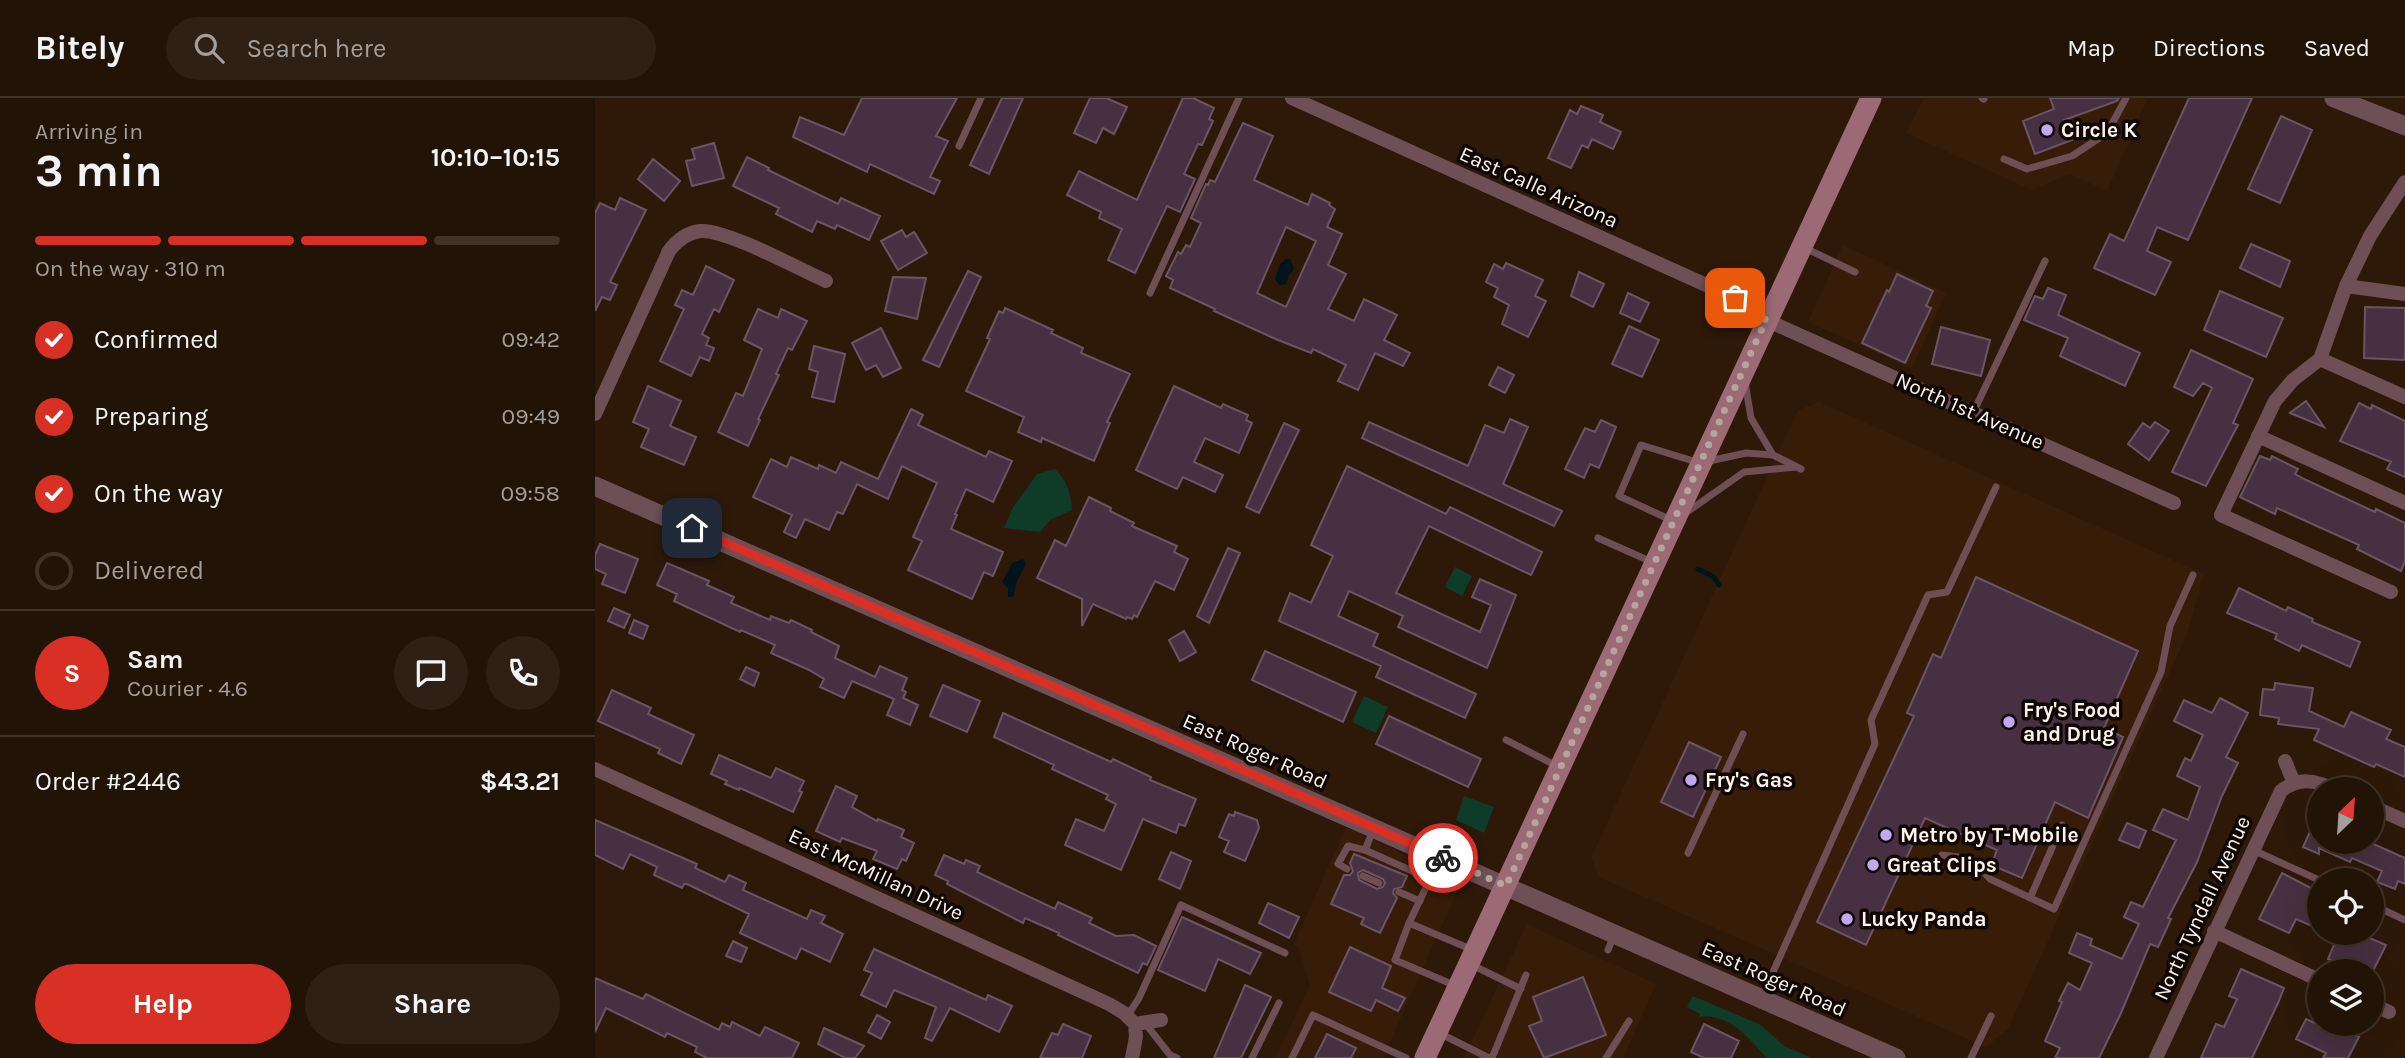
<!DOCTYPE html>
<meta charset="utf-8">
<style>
:root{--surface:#221307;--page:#2e2015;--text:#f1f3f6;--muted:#a29e9b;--line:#3f3228;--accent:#d93025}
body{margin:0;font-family:Karla,sans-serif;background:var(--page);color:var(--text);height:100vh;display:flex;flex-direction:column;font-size:26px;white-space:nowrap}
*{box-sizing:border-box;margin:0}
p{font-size:23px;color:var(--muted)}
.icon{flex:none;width:38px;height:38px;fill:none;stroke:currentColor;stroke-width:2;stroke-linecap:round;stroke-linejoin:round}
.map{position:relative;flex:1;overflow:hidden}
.side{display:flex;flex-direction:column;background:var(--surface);width:595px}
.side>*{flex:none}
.needle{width:46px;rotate:25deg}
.tools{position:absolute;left:1712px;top:679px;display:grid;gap:14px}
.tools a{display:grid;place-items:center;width:77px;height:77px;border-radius:50%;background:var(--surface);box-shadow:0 7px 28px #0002,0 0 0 2px var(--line);font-size:35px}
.pin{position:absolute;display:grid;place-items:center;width:60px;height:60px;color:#fff;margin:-30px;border-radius:14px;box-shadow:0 4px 10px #0006}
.courier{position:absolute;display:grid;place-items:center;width:70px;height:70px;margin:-35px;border:5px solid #d93025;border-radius:50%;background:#fff;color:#222;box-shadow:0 2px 9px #0007}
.overview em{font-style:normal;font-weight:700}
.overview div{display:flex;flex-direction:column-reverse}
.overview{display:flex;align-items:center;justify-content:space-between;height:119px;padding:0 35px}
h1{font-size:46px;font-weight:700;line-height:52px}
.bar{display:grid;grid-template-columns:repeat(4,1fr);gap:10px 7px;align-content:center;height:84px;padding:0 35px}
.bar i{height:9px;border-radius:5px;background:var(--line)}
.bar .on{background:var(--accent)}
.bar p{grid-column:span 4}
.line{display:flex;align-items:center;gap:18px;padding:0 35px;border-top:2px solid var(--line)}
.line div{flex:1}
.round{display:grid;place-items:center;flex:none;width:74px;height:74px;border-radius:37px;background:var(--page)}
ol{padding:0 35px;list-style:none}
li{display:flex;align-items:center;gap:21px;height:77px}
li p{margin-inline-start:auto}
li .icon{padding:7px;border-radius:50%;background:var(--accent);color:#fff;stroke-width:4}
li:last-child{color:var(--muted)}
li i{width:38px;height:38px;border:4px solid var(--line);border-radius:50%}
.button{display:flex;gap:14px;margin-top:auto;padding:14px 35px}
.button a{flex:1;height:80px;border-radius:42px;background:var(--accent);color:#fff;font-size:28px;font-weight:700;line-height:80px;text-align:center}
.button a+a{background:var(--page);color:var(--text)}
header{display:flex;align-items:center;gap:42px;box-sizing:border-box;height:98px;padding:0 35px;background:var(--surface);border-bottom:2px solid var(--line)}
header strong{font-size:33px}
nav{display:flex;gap:38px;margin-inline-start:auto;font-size:24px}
.search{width:490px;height:63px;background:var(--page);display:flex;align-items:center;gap:18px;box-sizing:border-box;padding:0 24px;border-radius:38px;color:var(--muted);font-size:26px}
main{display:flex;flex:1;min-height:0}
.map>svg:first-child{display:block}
.built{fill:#371d08}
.green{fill:#0e3c29}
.water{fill:#00141d}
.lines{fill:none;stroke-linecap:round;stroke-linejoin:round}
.stream{stroke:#00141d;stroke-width:5}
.building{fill:#463041;stroke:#6c5466;stroke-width:2;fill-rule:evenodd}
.service{stroke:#6e4f55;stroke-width:7}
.minor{stroke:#6e4f55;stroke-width:14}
.tertiary{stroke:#6e4f55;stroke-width:19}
.secondary{stroke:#9b6a74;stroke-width:21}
.done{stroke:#b5a69b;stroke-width:7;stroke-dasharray:0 12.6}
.route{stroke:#d93025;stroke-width:9}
.poi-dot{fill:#c3a7f2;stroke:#0f0703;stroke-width:2.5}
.labels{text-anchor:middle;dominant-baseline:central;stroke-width:7;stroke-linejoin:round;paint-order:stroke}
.poi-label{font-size:21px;font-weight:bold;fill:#fef2ea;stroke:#0f0703;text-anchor:start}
.street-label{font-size:21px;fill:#fef2ea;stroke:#0f0703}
</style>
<header>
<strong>Bitely</strong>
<div class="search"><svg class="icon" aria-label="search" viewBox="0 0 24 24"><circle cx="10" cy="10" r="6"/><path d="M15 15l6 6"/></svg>Search here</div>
<nav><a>Map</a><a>Directions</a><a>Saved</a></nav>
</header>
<main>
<section class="side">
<div class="overview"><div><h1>3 min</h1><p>Arriving in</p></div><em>10:10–10:15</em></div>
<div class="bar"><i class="on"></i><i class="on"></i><i class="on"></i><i></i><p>On the way · 310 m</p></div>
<ol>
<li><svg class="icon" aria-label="check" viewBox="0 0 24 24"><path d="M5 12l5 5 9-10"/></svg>Confirmed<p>09:42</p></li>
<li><svg class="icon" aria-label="check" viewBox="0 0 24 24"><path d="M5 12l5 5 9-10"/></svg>Preparing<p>09:49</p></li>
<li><svg class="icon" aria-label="check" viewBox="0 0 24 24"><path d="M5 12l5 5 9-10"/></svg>On the way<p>09:58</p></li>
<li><i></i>Delivered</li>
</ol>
<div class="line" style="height:126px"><b class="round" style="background:var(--accent);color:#fff">S</b><div><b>Sam</b><p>Courier · 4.6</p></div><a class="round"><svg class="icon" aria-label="chat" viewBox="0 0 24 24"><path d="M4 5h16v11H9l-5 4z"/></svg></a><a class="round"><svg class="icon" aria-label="phone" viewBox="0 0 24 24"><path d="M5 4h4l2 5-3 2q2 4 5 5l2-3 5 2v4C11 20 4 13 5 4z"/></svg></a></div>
<div class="line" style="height:91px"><div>Order #2446</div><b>$43.21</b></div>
<div class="button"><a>Help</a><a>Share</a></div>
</section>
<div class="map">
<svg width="1810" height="960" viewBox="0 0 1810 960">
<rect width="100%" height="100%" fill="#2e1909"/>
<path class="built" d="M1329,0H1553L1512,93L1474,76L1437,92L1311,35Z
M1248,147L1351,195L1317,270L1213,224Z
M1224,304L1609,476L1592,536L1413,931L1391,949L1004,779L996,760L1203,312Z
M751,729L866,784L788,960H680L715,887L703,848L699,846Z
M932,826L1061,886L1028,960H869Z"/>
<path class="green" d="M460,371C472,383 476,395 477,412L455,422L445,434L409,430L417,411L442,376Z
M860,469L877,478L867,498L850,489Z
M769,598L793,609L781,635L757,624Z
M869,698L899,709L889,735L861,722Z
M1098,898L1166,927L1189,948L1217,960H1172C1152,939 1135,915 1104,919L1105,916L1092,909Z"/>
<path class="water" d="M691,161H695L699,171L694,177L691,186L684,187L680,181L685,166Z
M428,461L431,466L422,483L418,499H413V490L407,484L417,465Z"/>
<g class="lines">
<path class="stream" d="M1103,471L1119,479L1124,487"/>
</g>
<path class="building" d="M267,0H362L341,38L353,43L335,79L345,83L339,96L275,66L272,74L198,39L205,19L249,37Z
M407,0H428L394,76L375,67Z
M495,0H511L532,9L519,36L508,30L501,45L479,35Z
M588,0H598L619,10L614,21L618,23L607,47L603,46L589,76L600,81L585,114L572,108L540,175L513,162L527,131L504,120L506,114L472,97L484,73L542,102Z
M1455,0H1524L1522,3L1469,22L1477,42L1440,56L1428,23L1459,11Z
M1594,0H1657L1593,142L1562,129L1552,153L1576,164L1560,197L1499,170L1515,136L1529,143Z
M986,8L1008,17L1005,24L1026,34L1018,51L997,41L993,50L987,47L976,70L953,60L975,12L982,16Z
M1686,18L1717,32L1685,105L1653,91Z
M648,25L678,38L659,82L713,107L717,96L735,105L734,107L740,111L732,129L747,136L733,167L751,176L733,211L759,223L769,201L802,217L789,242L815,255L808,268L780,255L763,292L743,283L751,267L718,251L716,255L683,242L619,213L620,211L575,190L578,182L571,178L583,154L586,156L591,147L595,149L606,125L596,120L611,86L613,87L615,82L620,84ZM691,129L721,143L691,209L662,195Z
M119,45L129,80L97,88L91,63L100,61L97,51Z
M152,59L174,70L173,72L243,106L246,100L285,118L274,142L242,127L240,131L222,123L217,134L181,116L184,110L138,88Z
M58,61L85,83L69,103L43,81Z
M25,100L51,112L15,184L22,187L15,202L7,199L0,213V115L5,105L20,112Z
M307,132L311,139L319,134L332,155L303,172L286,143Z
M1656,146L1695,163L1685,189L1645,170Z
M911,165L948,182L940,198L951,203L933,239L907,226L914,207L899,199L903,190L891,184L899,166L908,171Z
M111,168L139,182L124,214L119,211L107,236L114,240L111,247L119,250L114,263L105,259L96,278L65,263L89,211L80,207L87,192L98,197Z
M373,173L386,179L344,269L328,262Z
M984,174L1009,186L998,209L976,198Z
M1302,176L1338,193L1331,208L1336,210L1310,265L1267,245L1292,192L1294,194Z
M298,179L331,180L322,221L290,213Z
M1453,190L1471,197L1463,217L1545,255L1530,288L1465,258L1473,240L1429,222L1440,198L1448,201Z
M1625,193L1688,220L1671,259L1609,232Z
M1033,195L1054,205L1045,224L1025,215Z
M1770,209L1810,210V262L1769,260Z
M410,210L458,232L456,235L488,250L486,255L535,276L512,324L515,325L499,363L447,340L446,344L423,334L429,319L371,293L395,241L392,240L404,213L408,215Z
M163,211L183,220L186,211L212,223L197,252L193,250L181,276L184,277L163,321L165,322L153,348L123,334L141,295L148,298L167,251L149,242Z
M1034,228L1064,242L1047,279L1017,266Z
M1346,229L1395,242L1386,278L1337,266Z
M286,230L306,270L288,279L281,267L271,272L257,245Z
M219,248L250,256L239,304L217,299L223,274L214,271Z
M1596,252L1658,281L1638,325L1643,327L1611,388L1577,374L1617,290L1608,285L1598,298L1579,289Z
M903,269L919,277L910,295L894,287Z
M53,288L86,303L75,328L101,339L89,367L46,349L54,331L38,324Z
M579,288L626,310L628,306L653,317L651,322L657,325L644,355L610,340L599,364L628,377L620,394L588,379L582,391L541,372Z
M1711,303L1729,329L1695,315Z
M1764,305L1776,311L1777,307L1810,323V379L1792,371L1796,364L1745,343Z
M316,311L328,317L323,327L391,359L394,353L417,363L398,404L371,391L360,416L362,417L356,431L408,454L398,478L389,474L377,501L313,472L327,443L318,439L342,385L307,368L293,401L262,386L248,416L242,414L234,432L210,421L201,440L189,434L197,417L158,399L176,361L192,369L196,359L223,371L224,367L241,375L246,364L283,381Z
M915,321L933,329L908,386L967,413L959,428L767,340L774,324L873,368L890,327L909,335Z
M1006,322L1021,329L1004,370L995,366L989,380L970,371L990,330L1000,334Z
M1560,324L1574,333L1554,362L1533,346L1548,325L1555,330Z
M689,325L704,332L664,415L651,409Z
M1665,358L1675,362L1677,358L1703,371L1700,376L1709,381L1780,414L1781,411L1810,425V463L1806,473L1762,451L1764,447L1682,410L1680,416L1645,399Z
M752,368L851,416L855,409L947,454L936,477L834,428L801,495L885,534L896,507L877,499L885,481L921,497L892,570L803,529L808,518L754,493L743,518L783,536L778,548L881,596L870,620L781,579L786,568L684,523L695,495L716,505L738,458L716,447Z
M494,399L516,410L515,413L539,425L537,428L582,448L579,454L593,461L579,492L560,483L542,519L539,517L537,521L532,519L531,521L498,506L487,528V501L442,480L460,442L471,448Z
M5,446L43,461L30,495L7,486L11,476L0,471V457Z
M633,450L645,455L614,525L602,518Z
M72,465L114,483L112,487L139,499L136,505L175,522L176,518L194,525L196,522L217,532L216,534L244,548L240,560L280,579L285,568L312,580L307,592L311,594L308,600L323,607L315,627L292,617L299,601L257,583L249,600L225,589L229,581L214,572L176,555L180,547L146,532L145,534L79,503L82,496L62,487Z
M1381,479L1543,553L1509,630L1528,639L1493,720L1460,704L1427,780L1396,767L1402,752L1330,720L1271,847L1222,824L1319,618L1312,615L1338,556L1346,560Z
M1644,490L1691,513L1693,509L1718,521L1717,524L1765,544L1755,569L1707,547L1704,553L1680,541L1682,536L1632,515Z
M19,510L35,517L29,530L13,523Z
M39,522L53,528L48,541L34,535Z
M589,533L601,554L585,563L574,542Z
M670,553L761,594L748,624L657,582Z
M151,569L164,575L159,588L145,581Z
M1680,585L1718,590L1714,613L1749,629L1756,614L1796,632L1791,641L1810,649V679L1781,666L1779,669L1719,642L1724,631L1683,626L1684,620L1665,617L1668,591L1679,592Z
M348,587L385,603L372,634L335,618Z
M17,592L56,610L53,616L99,637L86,666L63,655L65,651L3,623Z
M1625,600L1653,615L1631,659L1643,665L1627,698L1602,764L1573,820L1576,821L1563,849L1555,846L1526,915L1504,960H1460L1465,950L1450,943L1467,904L1464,903L1473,885L1485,892L1497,865L1474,855L1482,835L1497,841L1495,847L1527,861L1544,826L1529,819L1536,804L1548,809L1581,742L1558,732L1568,711L1593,722L1605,689L1582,678L1590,660L1596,663L1608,637L1579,623L1589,602L1617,615Z
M408,615L516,664L518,661L556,679L555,682L601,701L590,728L584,726L581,735L548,721L526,772L470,747L481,721L509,733L521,706L511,701L513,697L457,671L459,667L399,639Z
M794,618L886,661L873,689L781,646Z
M1094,644L1126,659L1098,719L1066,704Z
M124,657L176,680L181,670L209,683L204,693L207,694L198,714L145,690L144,692L130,686L132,683L116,676Z
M241,688L262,698L257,709L282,723L283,721L309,732L306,739L319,745L311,763L307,761L302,771L278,761L282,753L247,740L245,744L221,733Z
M640,714L662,722L664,730L650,763L629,754L634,743L624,739L634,716L639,718Z
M1724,714V744H1774L1810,760V786L1803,783L1800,791L1782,784L1787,773L1757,760L1755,764L1724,750V756L1708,749Z
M0,722L102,766L100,770L130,784L134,777L151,785L148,792L212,821L216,812L230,818L226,825L248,836L235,864L206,850L201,861L145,835L154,816L92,786H89L87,790L59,777L62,769L35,756L28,771L0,757Z
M1532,725L1551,733L1544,750L1524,742Z
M576,754L596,763L585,791L564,781Z
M759,756L812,778L807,789L799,791L798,795L802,800L785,835L766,826L769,820L736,806L749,777H755L758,773L755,765ZM768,772L788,781L790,785L788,789L782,791L764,782L763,775Z
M349,757L369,766L371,762L385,768L382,774L460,811L463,804L497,820L494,825L521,838L539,837L561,848L552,867L548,865L543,875L463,837L464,835L430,820L428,825L352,786L353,783L340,777Z
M1687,775L1716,790L1714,794L1724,799V831L1701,821L1694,835L1664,821Z
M673,805L704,819L694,840L664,825Z
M587,819L666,855L655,876L623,861L610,893L563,872Z
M1744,835H1763L1791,847L1778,873H1760L1733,861Z
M138,843L152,850L146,864L131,858Z
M755,849L796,868L787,890L810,900L803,913L781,902L776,913L734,894Z
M279,851L391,902L393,897L417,908L404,934L355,910L337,943L330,940L341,909L299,892L291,909L266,897L277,875L269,872Z
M1646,871L1689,890L1683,905L1657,960H1606L1621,926L1629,929L1642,901L1634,898Z
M988,879L1011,937L949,960L934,928L947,923L938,899Z
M0,880L48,901L51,896L124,932L127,925L135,929L137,924L165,938L170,929L204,945L197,960H112L100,954L102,949L72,935L70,939L11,910L0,934Z
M650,887L676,899L646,960H619Z
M282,917L295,924L286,941L273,934Z
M1711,921L1741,935L1743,929L1764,939L1753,960H1728L1731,955L1701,941Z
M468,926L496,938L487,960H445L457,935L463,937Z
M1109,926L1144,943L1136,960H1109L1096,954Z
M229,930L269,948L260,960H250L223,946Z
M732,936L761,950L756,960H720Z"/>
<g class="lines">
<path class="service" d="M1387,0L1389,1
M364,48L386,0
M1409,61L1432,71L1477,58L1512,35L1531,0
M1210,150L1260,174
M555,195L644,0
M1150,284L1156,320L1178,357
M1378,315L1450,163
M1092,414L1149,374L1201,369
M1076,422L1024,398L1046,347L1105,365L1151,355L1178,357L1206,371
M1003,440L1057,464
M911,642L962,668
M779,730L770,752L835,781L814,825L878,852
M1658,752L1724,782
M1093,755L1148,636
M1347,757L1377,761L1395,781L1459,811L1566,574L1575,528L1598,477
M752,771L743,766L753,748L770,752
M768,778L784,785
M804,794L825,803
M1435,800L1467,727
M1776,806L1810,822
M814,825L800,862L859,887
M1013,852L1019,837
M875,866L926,891
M1166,901L1280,646L1276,622L1333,497L1352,494L1401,389
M533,917L544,900L586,807L690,855
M550,925L575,957L582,960
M846,936L894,960
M657,960L684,905
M697,960L718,917L811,960
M897,960L931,877
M1011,960L1034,923
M1376,960L1396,918"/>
<path class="minor" d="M697,0L1140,200L1171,222L1579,405
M1751,188L1810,196
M1725,261L1810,299
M0,316L74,153C82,142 91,135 105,133C131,131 204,171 231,183
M1663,338L1810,405
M1796,494L1626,417L1680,303L1698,282L1725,261L1751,188L1775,138L1810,84
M1690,663L1699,685
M0,671L514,906L529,915L540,926
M1776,708L1810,723
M1619,833L1724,882
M1776,906L1794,914
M540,926L566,922
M537,960L541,939L540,926
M1561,960L1686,693C1704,679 1720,682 1739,691"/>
<path class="tertiary" d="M1739,0L1810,28
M0,388L1301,960"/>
<path class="secondary" d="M830,960L1276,0"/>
</g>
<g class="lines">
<path class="done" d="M848,760L911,788L1171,222L1140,200"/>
<path class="route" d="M97,430L848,760"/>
</g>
<g class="poi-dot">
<circle cx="1452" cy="32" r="7"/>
<circle cx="1414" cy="624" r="7"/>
<circle cx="1096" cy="682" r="7"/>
<circle cx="1291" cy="737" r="7"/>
<circle cx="1278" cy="767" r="7"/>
<circle cx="1252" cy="821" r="7"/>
</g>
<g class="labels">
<g class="poi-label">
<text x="1466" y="32">Circle K</text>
<text x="1428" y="612">Fry's Food<tspan x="1428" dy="24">and Drug</tspan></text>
<text x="1110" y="682">Fry's Gas</text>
<text x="1305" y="737">Metro by T-Mobile</text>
<text x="1292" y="767">Great Clips</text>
<text x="1266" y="821">Lucky Panda</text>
</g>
<g class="street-label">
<text transform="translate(944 89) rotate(24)">East Calle Arizona</text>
<text transform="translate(1375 313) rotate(24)">North 1st Avenue</text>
<text transform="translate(660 653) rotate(24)">East Roger Road</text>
<text transform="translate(281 776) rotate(25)">East McMillan Drive</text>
<text transform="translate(1607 810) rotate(-65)">North Tyndall Avenue</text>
<text transform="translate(1179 881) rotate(24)">East Roger Road</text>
</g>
</g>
</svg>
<div class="tools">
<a><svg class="needle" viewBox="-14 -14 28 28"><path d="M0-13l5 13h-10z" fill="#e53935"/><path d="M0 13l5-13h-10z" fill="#a29e9b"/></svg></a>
<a><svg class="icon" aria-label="locate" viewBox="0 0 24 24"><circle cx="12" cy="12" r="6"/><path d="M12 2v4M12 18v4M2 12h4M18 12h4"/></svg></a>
<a><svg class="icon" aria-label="layers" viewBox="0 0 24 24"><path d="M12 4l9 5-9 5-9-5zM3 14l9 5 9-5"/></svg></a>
</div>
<div class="pin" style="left:1140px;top:200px;background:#ea580c"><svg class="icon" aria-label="bag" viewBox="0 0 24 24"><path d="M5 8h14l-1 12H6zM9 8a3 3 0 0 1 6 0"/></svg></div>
<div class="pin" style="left:97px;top:430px;background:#1f2937"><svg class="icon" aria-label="home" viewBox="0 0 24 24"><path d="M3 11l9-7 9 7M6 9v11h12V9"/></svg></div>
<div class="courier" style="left:848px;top:760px"><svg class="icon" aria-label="bike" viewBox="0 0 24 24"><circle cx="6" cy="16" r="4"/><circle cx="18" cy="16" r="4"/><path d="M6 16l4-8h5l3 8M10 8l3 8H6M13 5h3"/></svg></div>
</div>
</main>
